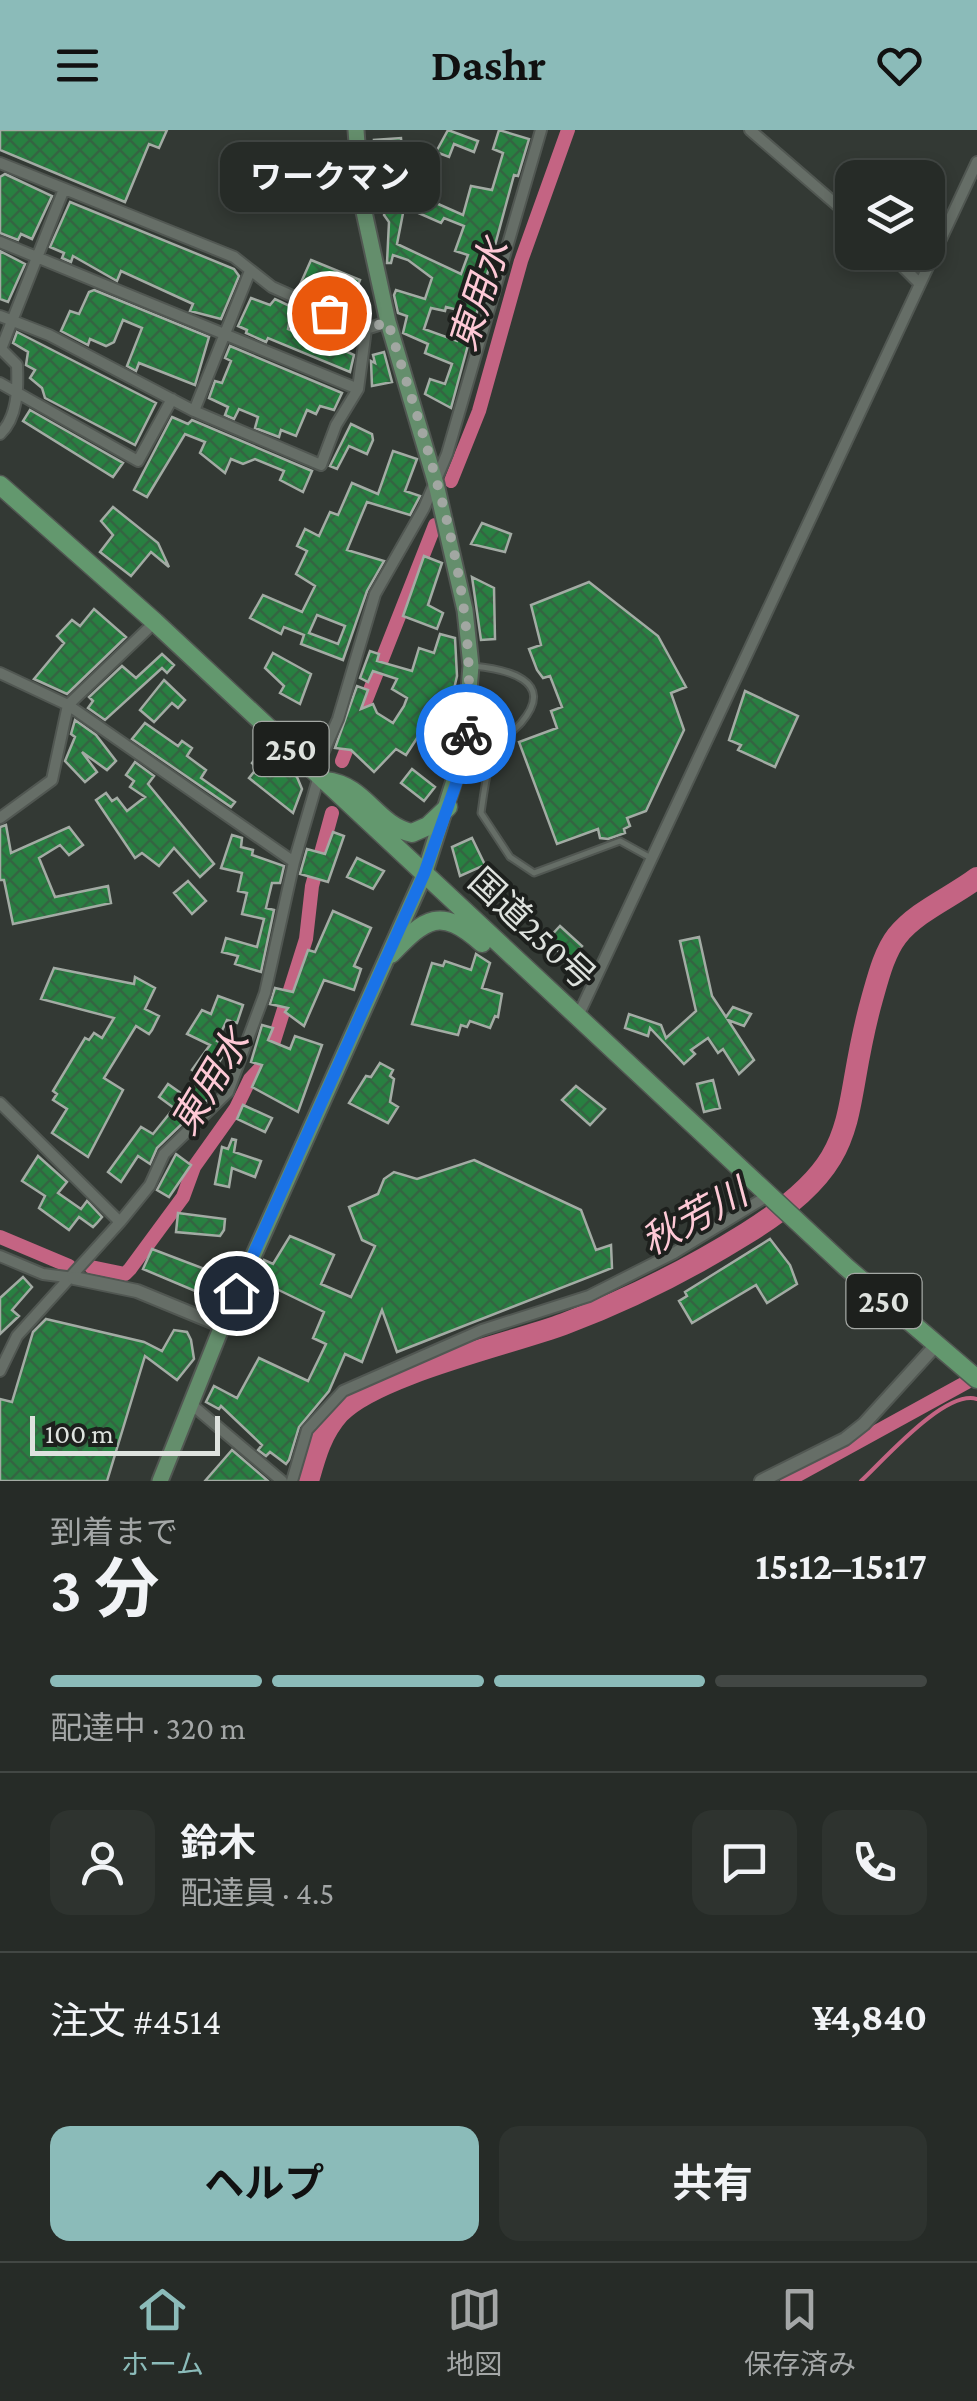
<!DOCTYPE html>
<html lang="ja">
<meta charset="utf-8">
<style>
:root{--surface:#262b27;--page:#2e332f;--text:#f1f3f6;--muted:#a4a7a7;--line:#424744;--accent:#8bbbb9}
body{margin:0;font-family:"Crimson Pro","Noto Sans JP",serif;background:var(--page);color:var(--text);height:100vh;display:flex;flex-direction:column;font-size:38px;white-space:nowrap}
*{box-sizing:border-box;margin:0}
p{font-size:32px;color:var(--muted)}
.icon{flex:none;width:55px;height:55px;fill:none;stroke:currentColor;stroke-width:2;stroke-linecap:round;stroke-linejoin:round}
.map{position:relative;height:1351px;overflow:hidden}
.drawer{display:flex;flex-direction:column;background:var(--surface);flex:1}
.drawer>*{flex:none}
.buttons{position:absolute;left:835px;top:30px;display:grid;gap:20px}
.buttons a{display:grid;place-items:center;width:110px;height:110px;border-radius:20px;background:var(--surface);box-shadow:0 5px 15px #0003,0 0 0 2px var(--line);font-size:50px}
.scale{position:absolute;left:30px;bottom:25px;width:190px;box-sizing:border-box;padding-left:10px;border:5px solid #dee2de;border-top:0;font-size:28px;line-height:35px;white-space:nowrap;color:#dee2de;-webkit-text-stroke:8px #1d201d;paint-order:stroke}
.pin{position:absolute;display:grid;place-items:center;width:85px;height:85px;color:#fff;margin:-42px;border:5px solid #fff;border-radius:50%;box-shadow:0 2px 10px #0007}
.courier{position:absolute;display:grid;place-items:center;width:100px;height:100px;margin:-50px;border:8px solid #1a73e8;border-radius:50%;background:#fff;color:#222;box-shadow:0 2px 12px #0007}
.bubble{position:absolute;height:70px;border-radius:20px;background:var(--surface);box-shadow:0 5px 15px #0003,0 0 0 2px var(--line);font-size:32px;font-weight:700;line-height:70px;text-align:center}
.summary em{font-style:normal;font-weight:700}
.summary div{display:flex;flex-direction:column-reverse}
.summary{display:flex;align-items:center;justify-content:space-between;height:170px;padding:0 50px}
h1{font-size:65px;font-weight:700;line-height:75px}
.bar{display:grid;grid-template-columns:repeat(4,1fr);gap:15px 10px;align-content:center;height:120px;padding:0 50px}
.bar i{height:12px;border-radius:8px;background:var(--line)}
.bar .active{background:var(--accent)}
.bar p{grid-column:span 4}
.line{display:flex;align-items:center;gap:25px;padding:0 50px;border-top:2px solid var(--line)}
.line div{flex:1}
.round{display:grid;place-items:center;flex:none;width:105px;height:105px;border-radius:20px;background:var(--page)}
.cta{display:flex;gap:20px;margin-top:auto;padding:20px 50px}
.cta a{flex:1;height:115px;border-radius:20px;background:var(--accent);color:#111;font-size:40px;font-weight:700;line-height:115px;text-align:center}
.cta a+a{background:var(--page);color:var(--text)}
header{display:flex;justify-content:space-between;align-items:center;height:130px;padding:0 50px;background:var(--accent);color:#111;font-size:45px;font-weight:700}
.menu{display:flex;justify-content:space-around;align-items:center;height:140px;border-top:2px solid var(--line);background:var(--surface);font-size:28px;color:var(--muted)}
.menu a{display:grid;justify-items:center;gap:5px}
.menu .active{color:var(--accent)}
.map>svg:first-child{display:block}
.lines{fill:none;stroke-linecap:round;stroke-linejoin:round}
.stream{stroke:#c46483;stroke-width:4}
.canal{stroke:#c46483;stroke-width:14}
.river{stroke:#c46483;stroke-width:22}
.building{fill:url(#building-cross-hatch);stroke:#a3aba4;stroke-width:2.5;fill-rule:evenodd}
.service-casing{stroke:#515752;stroke-width:9}
.minor-casing{stroke:#515752;stroke-width:14}
.tertiary-casing{stroke:#515752;stroke-width:16}
.primary-casing{stroke:#515752;stroke-width:19}
.trunk-casing{stroke:#515752;stroke-width:21}
.service{stroke:#666e67;stroke-width:5}
.minor{stroke:#666e67;stroke-width:10}
.tertiary{stroke:#666e67;stroke-width:12}
.primary{stroke:#648e6c;stroke-width:15}
.trunk{stroke:#63986e;stroke-width:18}
.done{stroke:#a2a7a2;stroke-width:10;stroke-dasharray:0 18}
.route{stroke:#1a73e8;stroke-width:12}
.labels{text-anchor:middle;dominant-baseline:central;stroke-width:8;stroke-linejoin:round;paint-order:stroke}
.shield{fill:#1d201d;stroke:#a4a8a4;stroke-width:2.5}
.shield-label{font-size:32px;font-weight:bold;fill:#dee2de}
.street-label{font-size:35px;fill:#dee2de;stroke:#1d201d}
.water-label{font-size:38px;font-style:italic;fill:#fec9d6;stroke:#1d201d}
</style>
<header><svg class="icon" aria-label="menu" viewBox="0 0 24 24"><path d="M4 6h16M4 12h16M4 18h16"/></svg>Dashr<svg class="icon" aria-label="heart" viewBox="0 0 24 24"><path d="M12 20l-8-8c-3-5 5-10 8-4 3-6 11-1 8 4z"/></svg></header>
<div class="map">
<svg width="977" height="1351" viewBox="0 0 977 1351">
<defs>
<pattern id="building-cross-hatch" width="8" height="8" patternUnits="userSpaceOnUse" patternTransform="scale(2.5)"><rect width="8" height="8" fill="#288041"/><path d="M0 0l8 8M0 8l8-8" fill="none" stroke="#346542"/></pattern>
</defs>
<rect width="100%" height="100%" fill="#333934"/>
<g class="lines">
<path class="stream" d="M861,1351C883,1331 945,1259 977,1269"/>
<path class="canal" d="M451,351L479,281L521,131L568,0
M342,631L435,395
M0,1107L69,1136
M91,1137L125,1144L130,1139L183,1067L194,1037L236,978L250,949L268,930L306,809L312,756L332,683
M787,1351L967,1252"/>
<path class="river" d="M308,1351C315,1326 321,1303 339,1283C376,1244 510,1214 564,1194C625,1171 691,1138 747,1103C870,1026 838,989 872,869C878,848 884,823 897,806C917,781 952,767 977,748"/>
</g>
<path class="building" d="M0,0H167L159,18L149,14L125,72L0,20Z
M448,0L478,11L474,22L454,14L449,27L436,22Z
M499,0L529,9L518,46L514,45L451,278L425,264L430,249L445,254L452,234L425,223L428,214L403,203L407,186L398,183L394,165L396,160L425,169L432,148L408,130L393,125L391,133H387L389,92L384,85L388,70L397,73L396,77L404,78L397,114L461,144L468,125L455,121L464,96L444,88L441,93L414,81L420,66L463,85L471,56L492,60L503,23L493,19ZM446,177L466,182L457,211L424,199L431,178L445,181Z
M401,8L403,32H397L393,68L383,65L387,48L378,49L374,10Z
M5,44L52,66L32,109L21,104L18,110L0,103V47Z
M70,72L234,139L239,146L221,189L190,181L193,174L121,141L117,151L73,126L71,132L62,128L64,123L50,117Z
M0,121L25,134L8,172L0,169Z
M311,130L360,150L349,178L299,157Z
M94,160L209,207L195,255L139,233L136,241L127,236L142,198L123,190L114,212L106,216L90,209L88,215L61,201L70,181L79,184L89,162Z
M251,168L270,175L275,169L292,177L288,199L310,209L320,189L328,192L326,199L334,202L330,214L354,225L350,242L268,208L266,212L246,203L247,200L238,196Z
M17,202L156,273L135,315L45,268L42,258L30,248L35,240L26,235L28,222L13,213Z
M230,216L342,263L334,280L320,276L316,284L307,280L296,306L281,300L279,307L255,298L258,287L239,279L234,289L225,285L228,277L209,268L215,251L222,253L231,231L225,228Z
M384,222L392,252L372,256L371,231L375,233L373,225Z
M30,280L123,333L113,347L23,291Z
M172,287L188,294L192,290L312,341L303,362L280,350L284,341L255,329L243,334L231,329L225,343L200,323L205,312L185,304L147,367L134,360Z
M351,294L372,304L373,310L367,324L349,316L337,339L330,336Z
M393,321L417,329L405,361L420,366L410,385L367,372L347,420L384,431L367,461L343,530L301,514L304,505L284,497L281,504L250,488L263,465L302,482L315,456L296,444L307,421L297,416L305,399L319,406L330,382L338,385L352,353L378,364ZM317,485L345,496L338,514L309,503Z
M113,377L158,413L169,437L151,422L131,446L100,422L113,405L101,391Z
M482,393L511,404L505,422L471,414Z
M424,426L442,433L428,475L443,483L437,499L403,486Z
M472,447L494,458L495,509L481,510Z
M589,452L658,506L686,557L671,563L684,600L646,681L627,688L630,696L624,699L625,703L608,709L600,708L598,699L557,714L519,612L557,598L551,581L562,577L550,546L543,548L537,540L529,519L541,515L531,475Z
M94,479L126,507L67,564L34,549L64,513L57,506L72,490L80,496Z
M440,504L455,508L457,546L444,603L433,600L432,604L423,599L406,625L396,619L374,642L351,620L335,618L357,556L368,560L361,579L373,574L377,583L393,593L404,576L407,568L392,559L397,549L373,541L368,552L360,548L370,521L379,524L377,531L412,541L419,518L434,523Z
M273,523L311,544L300,574L280,563L284,556L265,538Z
M162,524L174,535L167,543L162,538L105,590L88,578L93,571L89,567L122,536L136,548Z
M164,550L185,570L178,578L172,573L154,592L140,580Z
M745,561L798,586L775,637L738,620L741,615L729,610Z
M75,590L96,605L116,631L107,640L82,622L97,642L85,652L65,631L75,607L71,604Z
M145,593L178,616L182,611L192,618L187,626L206,640L201,648L235,672L231,677L132,609Z
M262,619L297,647L302,659L293,683L249,648L257,638L252,633Z
M135,632L154,646L148,654L214,734L200,747L174,718L159,736L142,723L135,728L96,670L106,663L112,671L117,668L127,681L145,667L130,657L134,651L126,645Z
M412,639L435,657L424,671L401,653Z
M6,695L11,723L69,697L83,715L69,725L60,715L39,728L55,767L108,756L111,773L13,794L4,750H0V697Z
M333,702L344,706L328,752L300,744L307,719L325,724Z
M232,705L242,708L241,717L253,720L252,725L284,736L280,753H272L266,778L274,780L261,842L235,834L238,826L222,822L226,808L257,817L264,789L242,784L247,763L238,761L242,743L221,738Z
M472,708L485,735L460,746L452,717Z
M357,728L384,741L373,759L347,747Z
M188,751L206,771L192,784L174,763Z
M333,781L371,798L354,836L361,839L354,860L324,850L304,896L285,882L288,878L270,874L275,858L293,862L308,820L315,822Z
M560,796L582,816L568,831L547,810Z
M699,807L712,866L726,887L733,877L751,884L744,896L728,890L754,930L739,944L723,919L718,923L708,908L691,920L695,924L684,934L650,898L648,906L625,898L629,884L661,895L666,908L696,881L680,811Z
M476,824L490,833L482,858L502,864L498,887L495,886L490,898L470,891L467,897L461,895L458,905L412,894L432,833L443,836L445,831L471,840Z
M54,838L134,854L135,847L155,858L145,879L159,886L152,900L149,904L136,896L104,948L123,960L88,1027L52,1003L67,979L53,970L57,964L53,961L85,908L89,910L94,903L102,908L114,888L41,869Z
M218,866L243,875L237,893L227,890L217,911L228,917L218,934L222,937L204,963L210,967L201,976L193,969L181,986L186,990L157,1018L150,1034L138,1026L121,1052L108,1042L141,997L153,1004L174,978L159,967L168,954L185,966L203,947L192,940L210,915L187,904L202,880L211,884Z
M262,895L273,898L268,910L290,919L295,906L322,915L298,982L252,957L262,935L251,932Z
M380,933L393,940L390,946L394,949L390,972L398,977L388,993L349,973L366,946L371,947Z
M713,950L720,978L704,982L697,954Z
M576,956L605,979L590,995L562,970Z
M243,975L272,988L265,1002L237,989Z
M232,1009L236,1010L234,1022L261,1031L255,1047L232,1038L229,1057L215,1054L222,1017L228,1019Z
M176,1024L191,1035L169,1067L157,1060Z
M38,1026L67,1052L58,1063L81,1079L87,1071L102,1087L97,1093L93,1097L79,1087L69,1100L39,1078L45,1066L22,1051Z
M474,1030L581,1080L596,1120L611,1115L612,1138L397,1222L382,1180L362,1232L345,1224L329,1261L299,1297L289,1330L286,1334L270,1322L266,1326L258,1320L262,1315L221,1276L219,1279L206,1272L214,1256L237,1268L259,1228L308,1251L326,1214L313,1208L324,1182L256,1149L264,1130L273,1134L290,1106L302,1111L334,1125L321,1154L351,1167L375,1116L362,1110L349,1077L378,1064L384,1049L394,1042L417,1049Z
M178,1083L225,1089L224,1100L220,1106L176,1102Z
M770,1109L790,1135L797,1154L767,1173L756,1155L692,1193L679,1171L687,1166L685,1162Z
M152,1119L223,1146L221,1155L217,1154L215,1161L202,1158L200,1163L143,1139Z
M23,1147L32,1157L12,1180L19,1186L0,1204V1168Z
M46,1189L144,1212L162,1221L174,1200L187,1202L191,1210L194,1229L177,1250L145,1226L107,1351H0V1269L12,1272L33,1202Z
M232,1320L268,1351H205Z"/>
<g class="lines">
<g class="service-casing">
<path id="service" d="M473,536C505,539 558,550 521,593C512,603 501,608 495,622C486,641 484,662 481,683L510,727L534,743L620,711L649,727"/>
</g>
<g class="minor-casing">
<path id="minor" d="M750,0L852,88
M0,33L234,127L272,157L366,199L388,192
M0,112L358,259
M888,122L920,154
M0,186L49,205L194,281L321,335L336,295L358,259L366,199
M0,253L138,331L172,269
M194,281L250,141
M0,304C18,287 18,258 17,235L1,219L64,59
M0,543L68,575L294,732
M315,641L338,589L375,464L424,378L447,324L541,0
M0,688L52,650L68,575L155,492
M578,886L977,32
M0,973L120,1092
M0,1126L43,1144L74,1148
M0,1241L17,1206L120,1092L150,1055L164,1024L228,962L265,863L294,732L319,646
M191,1274L282,1351
M292,1351L307,1300L343,1261L482,1200L589,1166L674,1123L769,1065"/>
</g>
<g class="tertiary-casing">
<path id="tertiary" d="M74,1148L137,1161L222,1196
M761,1351L845,1309L864,1294L936,1215"/>
</g>
<g class="primary-casing">
<path id="primary" d="M160,1351L222,1196L424,745L464,619L471,536L465,480L436,354L388,192L361,68L356,0"/>
</g>
<g class="trunk-casing">
<path id="trunk" d="M0,355L155,492L846,1137L977,1249
M325,651C366,655 375,695 412,703L428,696L448,677
M391,824C426,788 440,776 482,813"/>
</g>
<use href="#service" class="service"/>
<use href="#minor" class="minor"/>
<use href="#tertiary" class="tertiary"/>
<use href="#primary" class="primary"/>
<use href="#trunk" class="trunk"/>
</g>
<g class="lines">
<path class="done" d="M329,183L366,199L388,192C428,324 482,465 466,604"/>
<path class="route" d="M236,1163L424,744L457,651L466,604"/>
</g>
<g class="labels">
<g class="shield">
<rect x="253.5" y="592" width="75" height="54" rx="8"/>
<rect x="846.5" y="1144" width="75" height="54" rx="8"/>
</g>
<g class="shield-label">
<text x="291" y="619">250</text>
<text x="884" y="1171">250</text>
</g>
<g class="street-label">
<text transform="translate(532 799) rotate(43)">国道250号</text>
</g>
<g class="water-label">
<text transform="translate(479 165) rotate(-72)">東用水</text>
<text transform="translate(210 952) rotate(-59)">東用水</text>
<text transform="translate(694 1087) rotate(-29)">秋芳川</text>
</g>
</g>
</svg>
<div class="buttons">
<a><svg class="icon" aria-label="layers" viewBox="0 0 24 24"><path d="M12 4l9 5-9 5-9-5zM3 14l9 5 9-5"/></svg></a>
</div>
<div class="scale">100 m</div>
<div class="pin" style="left:329px;top:183px;background:#ea580c"><svg class="icon" aria-label="bag" viewBox="0 0 24 24"><path d="M5 8h14l-1 12H6zM9 8a3 3 0 0 1 6 0"/></svg></div>
<div class="pin" style="left:236px;top:1163px;background:#1f2937"><svg class="icon" aria-label="home" viewBox="0 0 24 24"><path d="M3 11l9-7 9 7M6 9v11h12V9"/></svg></div>
<div class="courier" style="left:466px;top:604px"><svg class="icon" aria-label="bike" viewBox="0 0 24 24"><circle cx="6" cy="16" r="4"/><circle cx="18" cy="16" r="4"/><path d="M6 16l4-8h5l3 8M10 8l3 8H6M13 5h3"/></svg></div>
<div class="bubble" style="left:220px;top:12px;width:220px">ワークマン</div>
</div>
<section class="drawer">
<div class="summary"><div><h1>3 分</h1><p>到着まで</p></div><em>15:12–15:17</em></div>
<div class="bar"><i class="active"></i><i class="active"></i><i class="active"></i><i></i><p>配達中 · 320 m</p></div>
<div class="line" style="height:180px"><a class="round"><svg class="icon" aria-label="person" viewBox="0 0 24 24"><circle cx="12" cy="8" r="4"/><path d="M4 21q1-7 8-7t8 7"/></svg></a><div><b>鈴木</b><p>配達員 · 4.5</p></div><a class="round"><svg class="icon" aria-label="chat" viewBox="0 0 24 24"><path d="M4 5h16v11H9l-5 4z"/></svg></a><a class="round"><svg class="icon" aria-label="phone" viewBox="0 0 24 24"><path d="M5 4h4l2 5-3 2q2 4 5 5l2-3 5 2v4C11 20 4 13 5 4z"/></svg></a></div>
<div class="line" style="height:130px"><div>注文 #4514</div><b>¥4,840</b></div>
<div class="cta"><a>ヘルプ</a><a>共有</a></div>
</section>
<nav class="menu">
<a class="active"><svg class="icon" aria-label="home" viewBox="0 0 24 24"><path d="M3 11l9-7 9 7M6 9v11h12V9"/></svg>ホーム</a>
<a><svg class="icon" aria-label="map" viewBox="0 0 24 24"><path d="M3 6l6-2 6 2 6-2v14l-6 2-6-2-6 2zM9 4v14M15 6v14"/></svg>地図</a>
<a><svg class="icon" aria-label="saved" viewBox="0 0 24 24"><path d="M7 4h10v16l-5-4-5 4z"/></svg>保存済み</a>
</nav>
